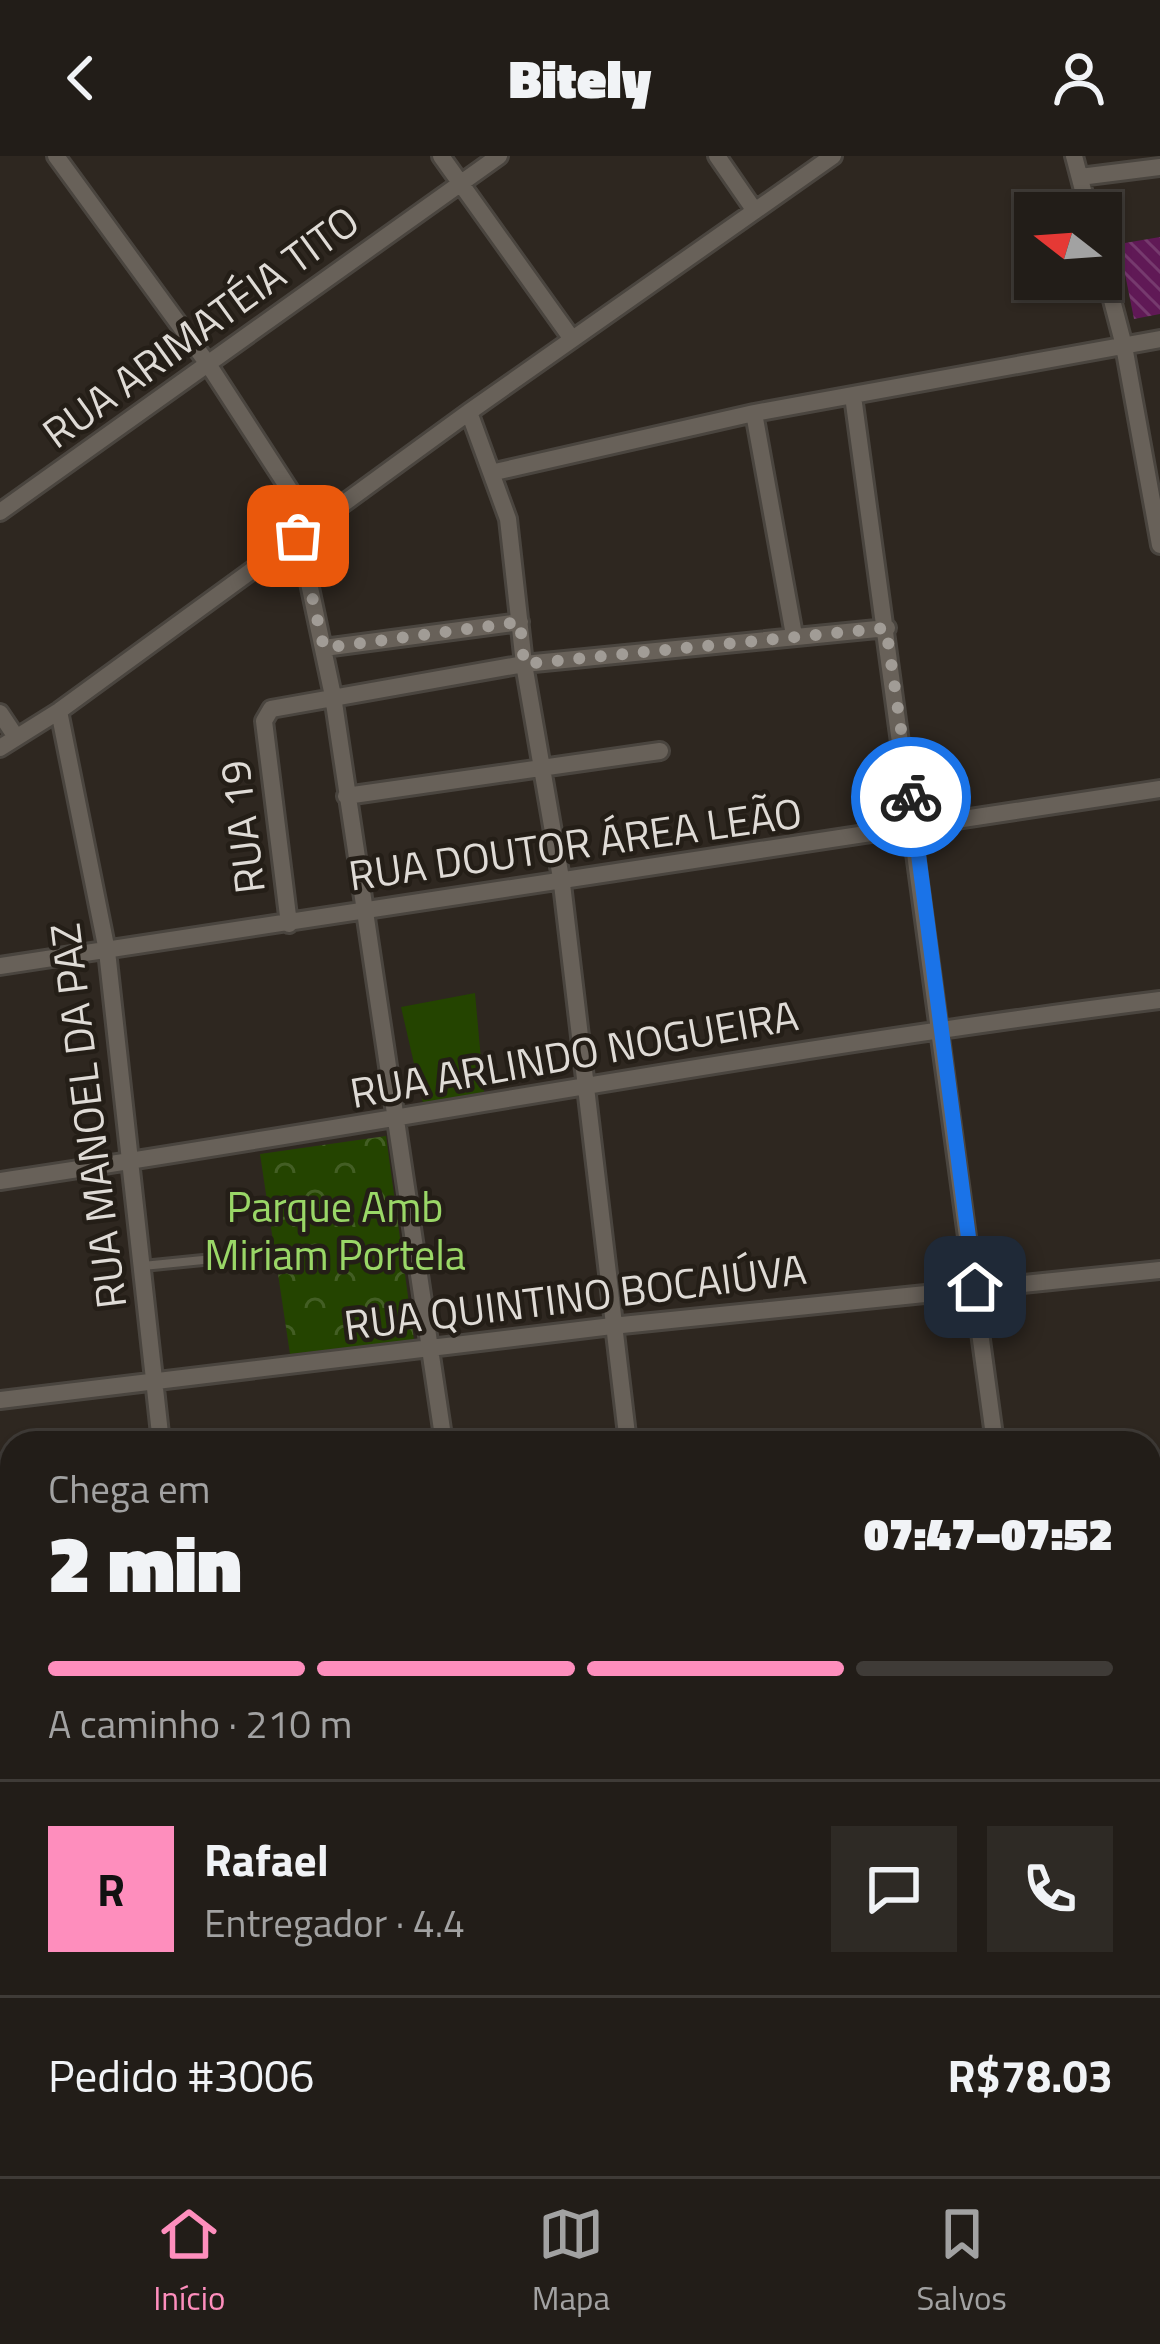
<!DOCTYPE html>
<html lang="pt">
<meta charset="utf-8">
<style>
:root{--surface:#221d18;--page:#2e2a25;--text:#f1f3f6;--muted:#a2a2a2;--line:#3f3b37;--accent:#fe8ebd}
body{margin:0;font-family:"Titillium Web",sans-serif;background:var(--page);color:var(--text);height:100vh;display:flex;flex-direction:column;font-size:45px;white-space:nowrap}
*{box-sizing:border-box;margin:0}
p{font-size:39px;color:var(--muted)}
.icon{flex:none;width:66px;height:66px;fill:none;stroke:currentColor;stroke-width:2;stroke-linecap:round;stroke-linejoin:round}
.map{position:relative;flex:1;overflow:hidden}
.side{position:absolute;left:0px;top:1275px;width:1161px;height:747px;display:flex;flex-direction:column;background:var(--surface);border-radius:36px 36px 0 0;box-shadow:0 3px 9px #0004,0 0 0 3px var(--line)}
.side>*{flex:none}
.needle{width:78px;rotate:287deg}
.buttons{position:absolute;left:1014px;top:36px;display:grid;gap:24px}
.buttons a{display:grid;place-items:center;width:108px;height:108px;border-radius:0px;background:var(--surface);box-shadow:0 3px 9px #0004,0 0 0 3px var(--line);font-size:60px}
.pin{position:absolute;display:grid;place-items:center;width:102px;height:102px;color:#fff;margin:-51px;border-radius:24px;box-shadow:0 6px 18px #0006}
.courier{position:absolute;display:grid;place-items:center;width:120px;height:120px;margin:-60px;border:9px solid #1a73e8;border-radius:50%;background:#fff;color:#222;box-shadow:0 3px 15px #0007}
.headline em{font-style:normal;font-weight:800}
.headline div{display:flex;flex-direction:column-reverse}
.headline{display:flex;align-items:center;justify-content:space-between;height:204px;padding:0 48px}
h1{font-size:78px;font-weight:800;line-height:90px}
.bar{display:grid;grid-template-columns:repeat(4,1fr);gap:18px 12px;align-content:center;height:144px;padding:0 48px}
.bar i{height:15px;border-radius:9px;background:var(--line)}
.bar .selected{background:var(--accent)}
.bar p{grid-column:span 4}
.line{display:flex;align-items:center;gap:30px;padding:0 48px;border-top:3px solid var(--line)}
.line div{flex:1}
.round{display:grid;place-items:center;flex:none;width:126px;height:126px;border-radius:0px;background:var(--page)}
header{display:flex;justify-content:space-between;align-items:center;height:156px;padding:0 48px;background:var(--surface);font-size:54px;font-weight:800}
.tabs{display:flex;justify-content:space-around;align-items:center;height:168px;border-top:3px solid var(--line);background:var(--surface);font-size:33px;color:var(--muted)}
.tabs a{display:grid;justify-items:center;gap:6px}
.tabs .selected{color:var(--accent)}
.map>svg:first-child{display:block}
.grass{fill:#244400}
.forest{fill:url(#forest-crowns)}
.building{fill:url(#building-back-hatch)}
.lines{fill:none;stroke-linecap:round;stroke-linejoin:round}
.service-casing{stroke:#4a453f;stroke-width:14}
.minor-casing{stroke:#4a453f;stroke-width:22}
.primary-casing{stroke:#4a453f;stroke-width:30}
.path{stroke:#79736d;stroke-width:3;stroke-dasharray:6 9;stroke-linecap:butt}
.service{stroke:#686159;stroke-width:8}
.minor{stroke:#686159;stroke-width:16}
.primary{stroke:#bb7557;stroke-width:24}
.done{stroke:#a19c96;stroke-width:12;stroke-dasharray:0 21.6}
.route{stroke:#1a73e8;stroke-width:15}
.labels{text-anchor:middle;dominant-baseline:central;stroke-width:9;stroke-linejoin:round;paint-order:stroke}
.street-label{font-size:42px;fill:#dfdbd6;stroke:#241e17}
.park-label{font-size:42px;fill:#9ad767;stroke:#241e17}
</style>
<header><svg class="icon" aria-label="back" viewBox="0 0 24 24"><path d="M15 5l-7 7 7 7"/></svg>Bitely<svg class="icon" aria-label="person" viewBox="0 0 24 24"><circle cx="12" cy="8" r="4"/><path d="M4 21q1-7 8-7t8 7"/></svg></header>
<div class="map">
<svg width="1160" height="2020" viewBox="0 0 1160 2020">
<defs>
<pattern id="forest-crowns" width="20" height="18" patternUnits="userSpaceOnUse" patternTransform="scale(3)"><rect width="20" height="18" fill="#244400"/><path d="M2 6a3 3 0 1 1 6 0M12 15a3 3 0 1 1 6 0" fill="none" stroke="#435e24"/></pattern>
<pattern id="building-back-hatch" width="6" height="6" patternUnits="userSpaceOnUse" patternTransform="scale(3)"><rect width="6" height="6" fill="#601956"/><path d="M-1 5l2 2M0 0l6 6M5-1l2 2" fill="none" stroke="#763a6e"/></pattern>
</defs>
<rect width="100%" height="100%" fill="#2e2720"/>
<path class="grass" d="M475,837L484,936L423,947L401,851Z"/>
<path class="forest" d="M386,980L414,1184L290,1198L260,998Z"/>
<path class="building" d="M1160,81V158L1134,163L1119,88Z"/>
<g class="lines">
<g class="service-casing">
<path id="service" d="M143,1110L223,1102"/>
</g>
<g class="minor-casing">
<path id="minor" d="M56,0L208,208L313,370
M441,0L572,183
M717,0L755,55
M1074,0L1089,57
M1080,21L1160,11
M1101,102L1124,190L1160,389
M853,240L995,1287
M469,256L508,363L524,508L562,728L628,1287
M754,257L794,479
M495,316L754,257L1160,183
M0,356L499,0
M299,380L333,540L444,1287
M324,492L520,466
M59,555L107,795L161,1287
M0,557L16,581
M0,592L59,555L469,256L833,0
M346,640L660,595
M289,768L264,565L271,553L524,508L887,472
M0,810L1160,633
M0,1025C387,967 771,893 1160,844
M0,1244L612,1170L1160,1114
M1149,1360L1160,1359
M0,1493L12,1492
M1149,1577L1160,1575
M0,1709L12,1707
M1149,1806L1160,1804
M0,1937L12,1936
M243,2010L244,2020
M528,2010V2020
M716,2010L717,2020
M803,2020L870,2010"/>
</g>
<g class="primary-casing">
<path id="primary" d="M1149,1984L1160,1980
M0,1991L12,1995
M65,2010L102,2020
M1042,2020L1072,2010"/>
</g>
<path class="path" d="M9,2016L24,2020
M1106,2020L1132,2010"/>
<use href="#service" class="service"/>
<use href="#minor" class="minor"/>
<use href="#primary" class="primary"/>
</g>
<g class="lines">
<path class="done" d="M298,380L324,492L520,466L524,508L886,472L911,641"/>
<path class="route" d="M911,641L975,1131"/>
</g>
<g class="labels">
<g class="street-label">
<text transform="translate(200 170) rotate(-36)">RUA ARIMATÉIA TITO</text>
<text transform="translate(241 671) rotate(-97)">RUA 19</text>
<text transform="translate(575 687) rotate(-8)">RUA DOUTOR ÁREA LEÃO</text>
<text transform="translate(574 897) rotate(-10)">RUA ARLINDO NOGUEIRA</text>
<text transform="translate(87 960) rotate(-97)">RUA MANOEL DA PAZ</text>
<text transform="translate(575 1140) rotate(-7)">RUA QUINTINO BOCAIÚVA</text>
</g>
<g class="park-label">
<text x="335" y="1050">Parque Amb<tspan x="335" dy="48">Miriam Portela</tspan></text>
</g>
</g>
</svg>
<div class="buttons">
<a><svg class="needle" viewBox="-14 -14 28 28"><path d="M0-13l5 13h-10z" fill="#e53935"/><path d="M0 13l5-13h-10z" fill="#a2a2a2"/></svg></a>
</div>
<div class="pin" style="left:298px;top:380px;background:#ea580c"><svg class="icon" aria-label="bag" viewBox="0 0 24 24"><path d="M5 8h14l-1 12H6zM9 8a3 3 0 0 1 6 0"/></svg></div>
<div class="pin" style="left:975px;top:1131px;background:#1f2937"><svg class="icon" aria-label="home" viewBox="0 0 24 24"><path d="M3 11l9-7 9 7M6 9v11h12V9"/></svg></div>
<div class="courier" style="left:911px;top:641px"><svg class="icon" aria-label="bike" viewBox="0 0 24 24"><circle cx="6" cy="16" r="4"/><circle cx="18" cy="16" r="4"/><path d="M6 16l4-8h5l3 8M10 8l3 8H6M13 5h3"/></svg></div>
<section class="side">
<div class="headline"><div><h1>2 min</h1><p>Chega em</p></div><em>07:47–07:52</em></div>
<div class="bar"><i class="selected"></i><i class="selected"></i><i class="selected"></i><i></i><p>A caminho · 210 m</p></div>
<div class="line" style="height:216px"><b class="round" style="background:var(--accent);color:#111">R</b><div><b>Rafael</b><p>Entregador · 4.4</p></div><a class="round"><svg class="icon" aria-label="chat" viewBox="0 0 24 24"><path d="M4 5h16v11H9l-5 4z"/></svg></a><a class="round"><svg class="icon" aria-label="phone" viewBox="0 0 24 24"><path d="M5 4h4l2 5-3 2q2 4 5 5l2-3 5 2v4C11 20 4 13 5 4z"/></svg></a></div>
<div class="line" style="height:156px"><div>Pedido #3006</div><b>R$78.03</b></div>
</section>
</div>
<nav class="tabs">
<a class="selected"><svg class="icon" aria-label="home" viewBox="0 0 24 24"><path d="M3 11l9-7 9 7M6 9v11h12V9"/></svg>Início</a>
<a><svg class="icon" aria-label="map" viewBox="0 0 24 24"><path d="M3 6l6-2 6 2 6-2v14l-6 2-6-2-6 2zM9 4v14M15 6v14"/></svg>Mapa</a>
<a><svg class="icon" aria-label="saved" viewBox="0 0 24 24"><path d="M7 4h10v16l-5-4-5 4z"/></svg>Salvos</a>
</nav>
